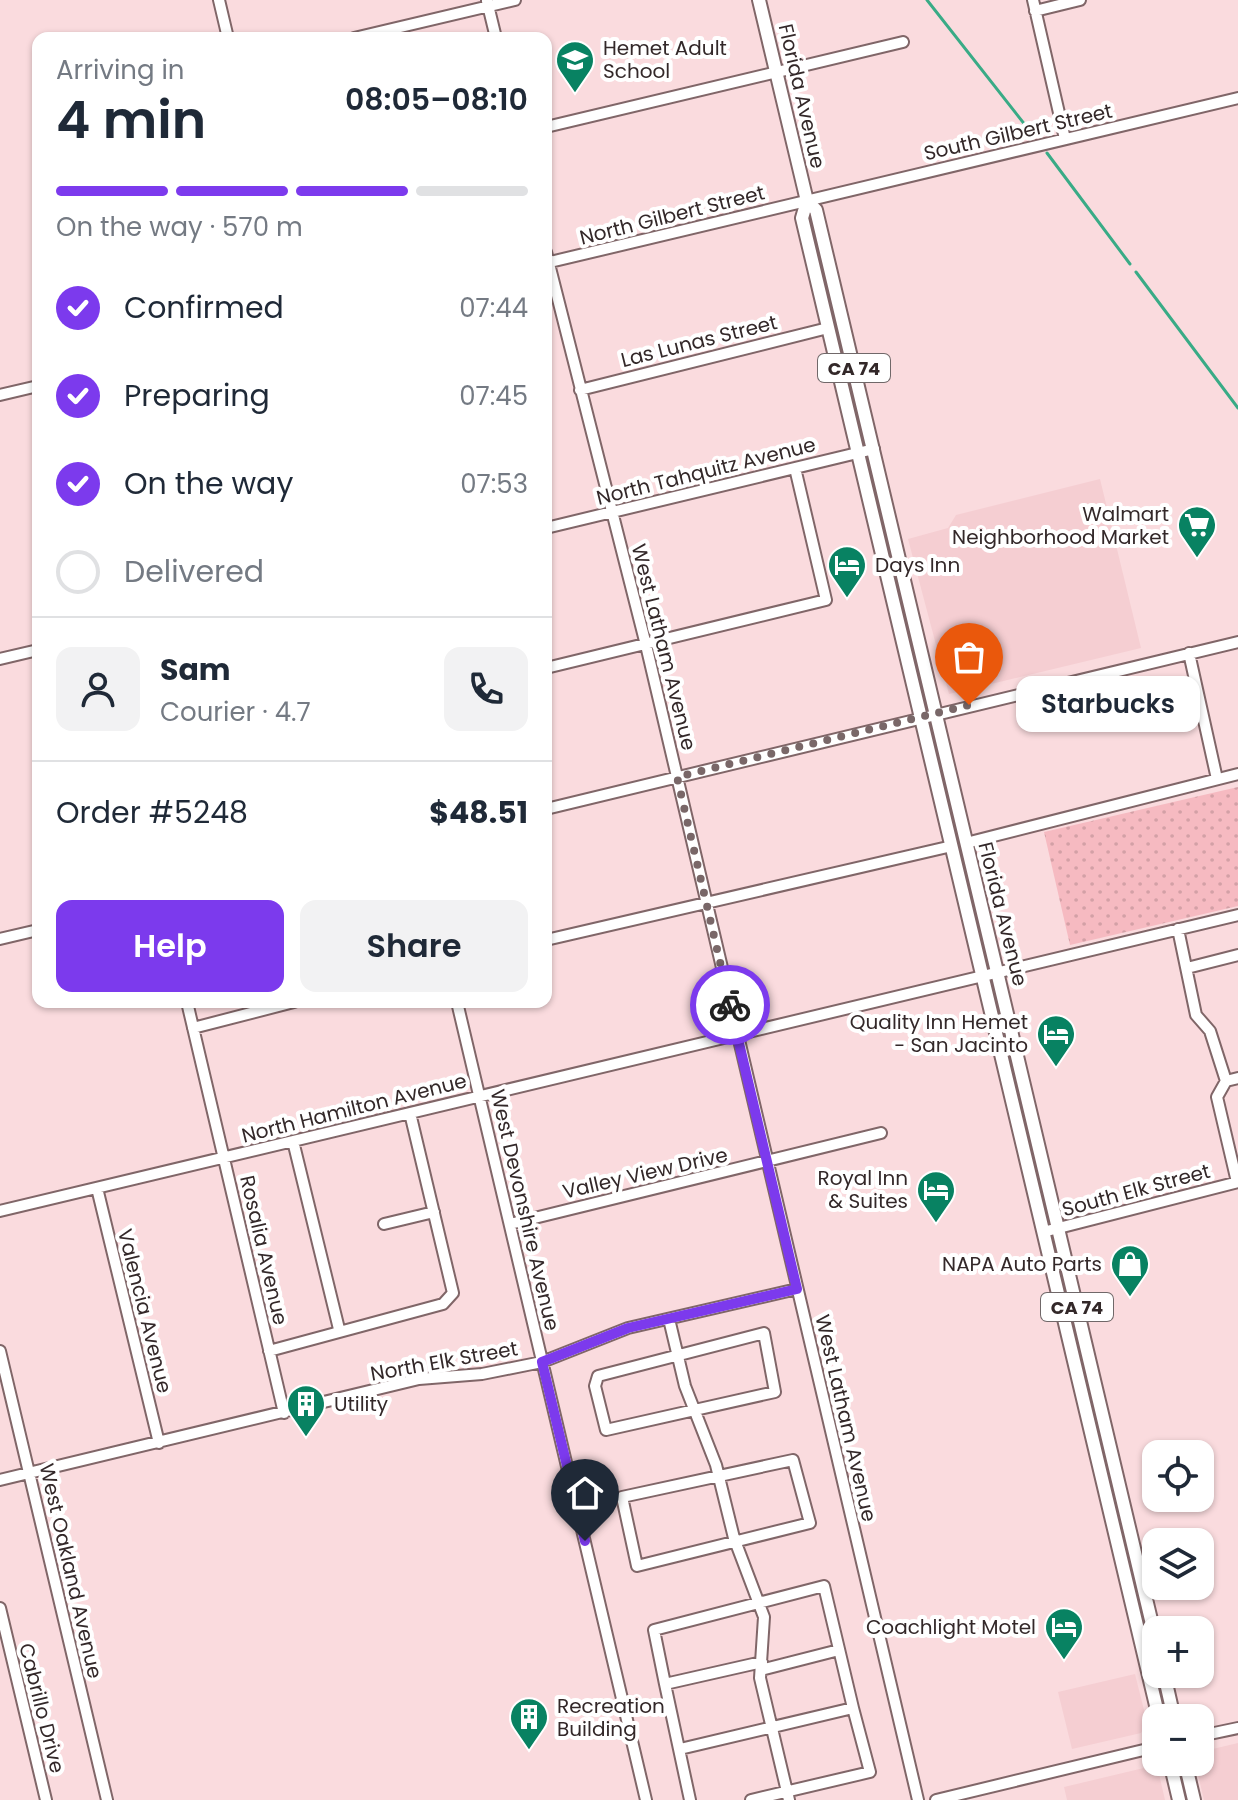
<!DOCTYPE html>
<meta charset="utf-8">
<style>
:root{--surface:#fff;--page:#f2f2f3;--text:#1f2937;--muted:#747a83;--line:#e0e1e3;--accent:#7c3aed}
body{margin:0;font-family:Poppins,sans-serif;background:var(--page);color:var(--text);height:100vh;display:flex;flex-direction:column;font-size:30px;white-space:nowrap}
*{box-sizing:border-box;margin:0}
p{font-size:26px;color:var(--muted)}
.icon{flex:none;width:44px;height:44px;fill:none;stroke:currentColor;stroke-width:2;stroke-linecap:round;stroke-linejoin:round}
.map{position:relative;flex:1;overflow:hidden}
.drawer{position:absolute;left:32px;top:32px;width:520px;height:976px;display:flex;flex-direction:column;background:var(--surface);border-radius:16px;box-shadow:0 2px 6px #0004}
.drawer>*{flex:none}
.fabs{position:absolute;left:1142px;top:1440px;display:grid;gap:16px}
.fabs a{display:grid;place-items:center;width:72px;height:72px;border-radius:16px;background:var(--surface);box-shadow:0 2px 6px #0004;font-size:40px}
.pin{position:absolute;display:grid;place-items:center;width:68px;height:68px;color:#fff;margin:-82px -34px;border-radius:50% 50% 50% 0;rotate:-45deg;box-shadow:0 0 8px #0007}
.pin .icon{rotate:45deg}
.courier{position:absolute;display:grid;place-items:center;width:80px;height:80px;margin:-40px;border:6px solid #7c3aed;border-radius:50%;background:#fff;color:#222;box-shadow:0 2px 10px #0007}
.bubble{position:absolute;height:56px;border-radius:16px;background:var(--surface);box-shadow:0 2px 6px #0004;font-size:26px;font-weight:600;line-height:56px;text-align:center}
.head em{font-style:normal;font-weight:600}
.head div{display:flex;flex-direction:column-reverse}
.head{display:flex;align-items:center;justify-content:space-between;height:136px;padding:0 24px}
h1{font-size:52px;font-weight:600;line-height:60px}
.bar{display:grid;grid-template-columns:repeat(4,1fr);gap:12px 8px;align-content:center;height:96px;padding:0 24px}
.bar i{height:10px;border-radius:6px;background:var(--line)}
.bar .active{background:var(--accent)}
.bar p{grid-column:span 4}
.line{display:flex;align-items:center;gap:20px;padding:0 24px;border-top:2px solid var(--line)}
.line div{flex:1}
.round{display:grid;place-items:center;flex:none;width:84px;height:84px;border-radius:16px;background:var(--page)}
ol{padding:0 24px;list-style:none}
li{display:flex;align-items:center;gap:24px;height:88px}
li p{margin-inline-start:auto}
li .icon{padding:8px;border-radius:50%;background:var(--accent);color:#fff;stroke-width:4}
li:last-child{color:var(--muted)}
li i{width:44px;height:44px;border:4px solid var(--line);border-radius:50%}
.button{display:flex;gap:16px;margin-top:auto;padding:16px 24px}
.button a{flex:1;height:92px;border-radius:16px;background:var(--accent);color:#fff;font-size:32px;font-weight:600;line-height:92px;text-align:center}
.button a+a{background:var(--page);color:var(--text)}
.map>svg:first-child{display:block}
.built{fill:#f5ced2}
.grass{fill:url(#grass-dots)}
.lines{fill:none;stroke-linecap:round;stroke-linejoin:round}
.stream{stroke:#39ab86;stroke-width:3}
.minor-casing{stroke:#806668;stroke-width:14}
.major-casing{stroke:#806668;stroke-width:16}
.minor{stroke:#fff;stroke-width:10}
.major{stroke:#fff;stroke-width:12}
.done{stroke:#796768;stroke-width:8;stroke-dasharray:0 14.4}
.route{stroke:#7c3aed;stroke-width:10}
.labels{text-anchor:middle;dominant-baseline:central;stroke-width:8;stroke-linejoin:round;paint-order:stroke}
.shield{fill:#fff;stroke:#706869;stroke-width:2}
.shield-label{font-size:18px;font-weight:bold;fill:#332829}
.poi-label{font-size:20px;fill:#332829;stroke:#fff;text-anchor:end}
.street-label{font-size:20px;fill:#332829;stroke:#fff}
</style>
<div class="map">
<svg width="1238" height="1800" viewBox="0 0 1238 1800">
<defs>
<pattern id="grass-dots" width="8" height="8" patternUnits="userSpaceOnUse" patternTransform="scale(2)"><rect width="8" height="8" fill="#f6bac1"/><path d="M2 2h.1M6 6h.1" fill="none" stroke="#d3a0a6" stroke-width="1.8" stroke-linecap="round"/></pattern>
</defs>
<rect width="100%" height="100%" fill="#fadbde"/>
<path class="built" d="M1100,479L1141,648L949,694L908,539L948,528L956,515Z
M1135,1674L1147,1722L1141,1733L1072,1749L1058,1692Z
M1238,1743V1800H1204L1195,1762H1200V1752Z
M1148,1767L1159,1774L1165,1800H1067L1064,1787Z"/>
<path class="grass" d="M1238,787V906L1070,945L1044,832Z"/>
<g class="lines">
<path class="stream" d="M927,0L1033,135
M1047,153L1130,264
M1136,272L1238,408"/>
<g class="minor-casing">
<path id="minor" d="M219,0L228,38
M1033,0L1065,139
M487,1L496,38
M1035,11L1080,0
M354,38L515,0
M546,127L903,42
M546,252L646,645L918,1800
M546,263L1238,98
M580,390L828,328
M0,395L38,386
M546,528L874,449
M1189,653L1217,779
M0,659L38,650
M546,668L826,600L795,468
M546,809L1238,642
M966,843L1238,774
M1178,929L1196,1015L1210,1031L1226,1081L1217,1097L1237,1182
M0,939L38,930
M546,940L952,846
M1187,968L1238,955
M187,1002L284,1413
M457,1002L646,1800
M193,1028L294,1002
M1226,1081L1238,1078
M293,1141L339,1329
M97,1188L159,1443
M0,1211L1238,915
M384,1224L434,1212
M510,1224L881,1133
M1043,1232L1238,1182
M669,1319L685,1386L716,1465L734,1538L764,1617L760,1678L789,1800
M764,1333L775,1392L606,1430L595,1386L598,1376Z
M0,1351L107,1800
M269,1351L443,1304L453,1293L410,1113
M793,1460L810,1523L637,1566L622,1497Z
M0,1480L419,1379L482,1374L542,1362L628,1328L797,1289
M0,1608L46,1800
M762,1662L665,1684L654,1630L824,1586L853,1708
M761,1670L839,1650
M665,1684L690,1800
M1200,1736L1238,1728
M680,1749L853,1708L870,1772L751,1800
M936,1800L1156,1747"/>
</g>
<g class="major-casing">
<path id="major" d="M759,0L807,201L802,218L1159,1718
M807,201L816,210L1156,1641
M1164,1674L1174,1718
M1170,1762L1179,1800
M1185,1762L1194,1800"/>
</g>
<use href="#minor" class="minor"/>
<use href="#major" class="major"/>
</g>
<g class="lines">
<path class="done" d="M730,1005L677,777L969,705"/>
<path class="route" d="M585,1541L542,1362L628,1328L797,1289L730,1005"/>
</g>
<defs>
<g id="school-pin" transform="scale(2)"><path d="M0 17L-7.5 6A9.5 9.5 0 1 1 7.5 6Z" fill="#088262" stroke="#fff"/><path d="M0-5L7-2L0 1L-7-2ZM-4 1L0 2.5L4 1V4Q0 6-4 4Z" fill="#fff"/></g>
<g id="supermarket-pin" transform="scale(2)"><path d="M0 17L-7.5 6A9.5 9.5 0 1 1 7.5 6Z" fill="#088262" stroke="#fff"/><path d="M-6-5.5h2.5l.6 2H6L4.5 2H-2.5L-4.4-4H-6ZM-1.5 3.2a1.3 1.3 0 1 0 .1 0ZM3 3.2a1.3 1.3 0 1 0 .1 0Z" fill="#fff"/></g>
<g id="hotel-pin" transform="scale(2)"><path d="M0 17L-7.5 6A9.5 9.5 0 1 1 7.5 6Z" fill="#088262" stroke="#fff"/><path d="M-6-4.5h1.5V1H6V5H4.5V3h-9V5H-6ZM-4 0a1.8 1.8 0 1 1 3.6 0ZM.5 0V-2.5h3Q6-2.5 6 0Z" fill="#fff"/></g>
<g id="shop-pin" transform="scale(2)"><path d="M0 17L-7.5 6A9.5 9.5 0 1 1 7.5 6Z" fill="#088262" stroke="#fff"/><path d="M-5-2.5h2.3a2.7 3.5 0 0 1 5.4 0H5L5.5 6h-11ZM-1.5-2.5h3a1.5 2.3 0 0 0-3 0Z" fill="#fff"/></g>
<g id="building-pin" transform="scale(2)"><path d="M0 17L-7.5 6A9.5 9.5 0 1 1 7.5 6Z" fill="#088262" stroke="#fff"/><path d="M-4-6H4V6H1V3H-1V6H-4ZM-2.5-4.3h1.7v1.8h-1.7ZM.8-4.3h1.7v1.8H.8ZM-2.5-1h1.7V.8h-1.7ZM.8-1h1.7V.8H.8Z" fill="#fff"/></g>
</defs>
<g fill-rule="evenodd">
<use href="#school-pin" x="575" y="60"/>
<use href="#supermarket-pin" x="1197" y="525"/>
<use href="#hotel-pin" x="847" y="565"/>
<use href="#hotel-pin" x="1056" y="1034"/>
<use href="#hotel-pin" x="936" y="1190"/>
<use href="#shop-pin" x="1130" y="1264"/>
<use href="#building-pin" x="306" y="1404"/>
<use href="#hotel-pin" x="1064" y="1627"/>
<use href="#building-pin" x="529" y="1717"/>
</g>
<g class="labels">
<g class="shield">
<rect x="818" y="354" width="72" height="28" rx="6"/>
<rect x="1041" y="1293" width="72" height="28" rx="6"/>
</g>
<g class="shield-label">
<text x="854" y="368">CA 74</text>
<text x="1077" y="1307">CA 74</text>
</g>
<g class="poi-label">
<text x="603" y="48" text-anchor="start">Hemet Adult<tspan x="603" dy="23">School</tspan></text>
<text x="1169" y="514">Walmart<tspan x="1169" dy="23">Neighborhood Market</tspan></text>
<text x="875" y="565" text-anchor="start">Days Inn</text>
<text x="1028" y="1022">Quality Inn Hemet<tspan x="1028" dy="23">- San Jacinto</tspan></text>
<text x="908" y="1178">Royal Inn<tspan x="908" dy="23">&amp; Suites</tspan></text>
<text x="1102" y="1264">NAPA Auto Parts</text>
<text x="334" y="1404" text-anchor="start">Utility</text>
<text x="1036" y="1627">Coachlight Motel</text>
<text x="557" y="1706" text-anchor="start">Recreation<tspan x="557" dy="23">Building</tspan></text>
</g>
<g class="street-label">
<text transform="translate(802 96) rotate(77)">Florida Avenue</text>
<text transform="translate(1018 132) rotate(-13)">South Gilbert Street</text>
<text transform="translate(672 215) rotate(-14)">North Gilbert Street</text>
<text transform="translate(699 341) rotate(-14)">Las Lunas Street</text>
<text transform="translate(706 471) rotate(-14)">North Tahquitz Avenue</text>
<text transform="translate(664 647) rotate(76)">West Latham Avenue</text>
<text transform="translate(1003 914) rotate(76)">Florida Avenue</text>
<text transform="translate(354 1108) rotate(-14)">North Hamilton Avenue</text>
<text transform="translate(645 1173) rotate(-13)">Valley View Drive</text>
<text transform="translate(1136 1190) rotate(-15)">South Elk Street</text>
<text transform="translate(525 1210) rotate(77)">West Devonshire Avenue</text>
<text transform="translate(264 1250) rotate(77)">Rosalia Avenue</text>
<text transform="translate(145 1311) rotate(76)">Valencia Avenue</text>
<text transform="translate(444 1361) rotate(-10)">North Elk Street</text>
<text transform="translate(846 1418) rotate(77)">West Latham Avenue</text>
<text transform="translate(71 1571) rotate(77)">West Oakland Avenue</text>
<text transform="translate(42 1708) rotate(76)">Cabrillo Drive</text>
</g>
</g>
</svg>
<div class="fabs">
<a><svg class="icon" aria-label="locate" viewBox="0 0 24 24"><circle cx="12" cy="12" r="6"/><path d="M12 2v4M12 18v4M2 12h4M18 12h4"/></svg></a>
<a><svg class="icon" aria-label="layers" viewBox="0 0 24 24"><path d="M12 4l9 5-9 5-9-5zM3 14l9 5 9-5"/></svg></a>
<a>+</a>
<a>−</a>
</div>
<div class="pin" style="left:969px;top:705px;background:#ea580c"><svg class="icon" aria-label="bag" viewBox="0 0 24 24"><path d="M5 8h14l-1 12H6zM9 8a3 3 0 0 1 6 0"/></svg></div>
<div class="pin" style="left:585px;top:1541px;background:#1f2937"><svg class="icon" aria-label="home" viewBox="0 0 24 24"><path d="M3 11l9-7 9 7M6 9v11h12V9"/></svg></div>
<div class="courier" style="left:730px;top:1005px"><svg class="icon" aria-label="bike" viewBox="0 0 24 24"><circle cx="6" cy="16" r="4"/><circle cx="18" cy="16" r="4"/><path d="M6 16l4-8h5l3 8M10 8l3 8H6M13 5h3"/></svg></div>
<div class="bubble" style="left:1016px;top:676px;width:184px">Starbucks</div>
<section class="drawer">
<div class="head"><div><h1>4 min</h1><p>Arriving in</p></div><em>08:05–08:10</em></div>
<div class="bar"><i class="active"></i><i class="active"></i><i class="active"></i><i></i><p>On the way · 570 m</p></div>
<ol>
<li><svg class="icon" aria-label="check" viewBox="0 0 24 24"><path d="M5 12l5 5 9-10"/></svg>Confirmed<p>07:44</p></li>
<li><svg class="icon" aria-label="check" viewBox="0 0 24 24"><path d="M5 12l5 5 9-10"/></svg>Preparing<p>07:45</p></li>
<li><svg class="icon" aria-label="check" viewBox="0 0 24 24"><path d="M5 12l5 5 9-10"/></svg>On the way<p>07:53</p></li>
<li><i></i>Delivered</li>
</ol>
<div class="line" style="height:144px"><a class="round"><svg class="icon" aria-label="person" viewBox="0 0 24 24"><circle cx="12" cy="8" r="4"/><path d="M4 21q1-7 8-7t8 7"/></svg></a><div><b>Sam</b><p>Courier · 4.7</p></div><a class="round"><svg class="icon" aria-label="phone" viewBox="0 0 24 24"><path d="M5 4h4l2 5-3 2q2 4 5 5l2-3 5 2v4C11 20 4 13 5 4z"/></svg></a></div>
<div class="line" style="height:104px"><div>Order #5248</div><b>$48.51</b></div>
<div class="button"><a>Help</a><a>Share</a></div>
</section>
</div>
